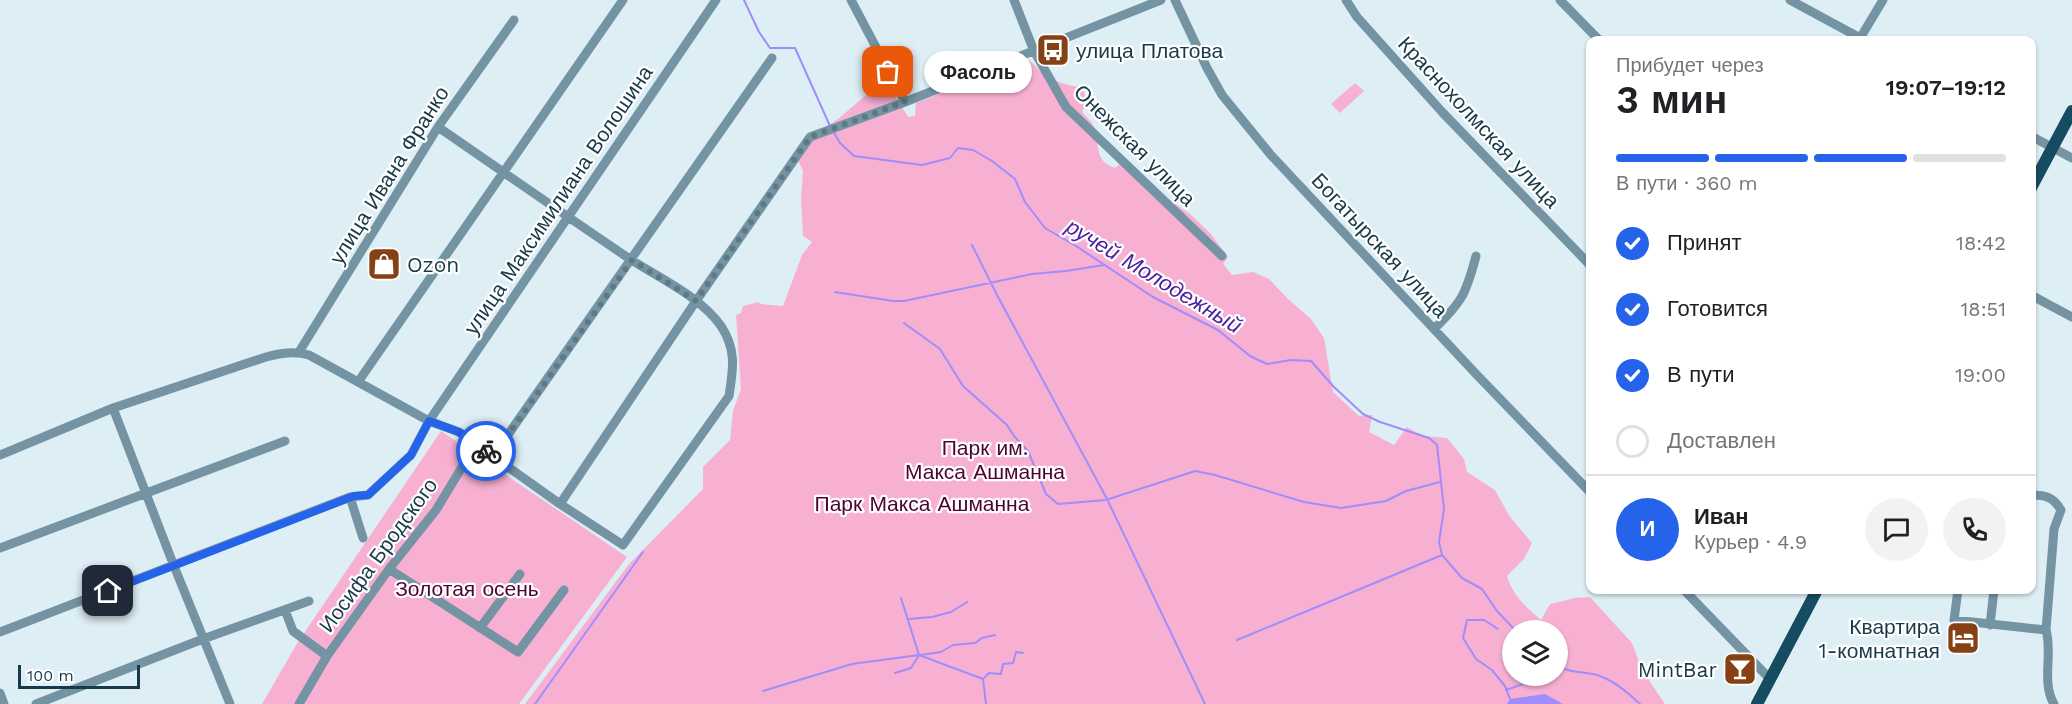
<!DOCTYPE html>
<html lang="ru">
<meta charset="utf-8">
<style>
:root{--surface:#fff;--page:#f2f2f2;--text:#202124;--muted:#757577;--line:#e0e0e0;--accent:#2563eb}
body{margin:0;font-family:"Work Sans",sans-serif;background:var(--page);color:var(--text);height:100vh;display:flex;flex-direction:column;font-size:22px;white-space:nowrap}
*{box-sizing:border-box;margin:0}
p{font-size:20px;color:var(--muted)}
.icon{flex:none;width:33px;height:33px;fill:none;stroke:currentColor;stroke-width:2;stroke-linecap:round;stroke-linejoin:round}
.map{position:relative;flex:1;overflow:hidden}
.side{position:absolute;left:1586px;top:36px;width:450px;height:558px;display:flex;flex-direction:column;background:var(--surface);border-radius:12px;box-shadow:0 2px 4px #0004}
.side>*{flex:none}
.tools{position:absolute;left:1502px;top:620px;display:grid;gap:12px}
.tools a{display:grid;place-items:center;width:66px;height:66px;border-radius:50%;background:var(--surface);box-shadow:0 2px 4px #0004;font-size:30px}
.scale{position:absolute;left:18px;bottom:15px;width:122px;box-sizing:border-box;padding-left:6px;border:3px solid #173a4a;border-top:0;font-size:16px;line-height:21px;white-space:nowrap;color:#173a4a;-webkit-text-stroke:4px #fff;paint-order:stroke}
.pin{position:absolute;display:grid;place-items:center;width:51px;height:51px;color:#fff;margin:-26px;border-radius:12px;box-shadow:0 3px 9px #0006}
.courier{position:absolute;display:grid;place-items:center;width:60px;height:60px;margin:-30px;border:4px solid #2563eb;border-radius:50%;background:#fff;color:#222;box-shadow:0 2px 8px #0007}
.bubble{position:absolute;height:42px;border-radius:21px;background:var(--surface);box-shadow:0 2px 4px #0004;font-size:20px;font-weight:600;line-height:42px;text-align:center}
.summary em{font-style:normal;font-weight:600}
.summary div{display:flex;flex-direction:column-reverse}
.summary{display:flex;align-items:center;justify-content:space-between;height:102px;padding:0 30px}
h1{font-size:39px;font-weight:600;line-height:45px}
.bar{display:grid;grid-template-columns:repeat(4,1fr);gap:9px 6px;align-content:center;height:72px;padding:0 30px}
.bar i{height:8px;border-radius:4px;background:var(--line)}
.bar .on{background:var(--accent)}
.bar p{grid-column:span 4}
.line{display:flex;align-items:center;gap:15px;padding:0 30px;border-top:2px solid var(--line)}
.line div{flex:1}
.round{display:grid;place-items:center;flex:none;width:63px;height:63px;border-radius:32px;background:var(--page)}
ol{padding:0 30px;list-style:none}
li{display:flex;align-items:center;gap:18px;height:66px}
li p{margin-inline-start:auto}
li .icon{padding:6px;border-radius:50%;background:var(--accent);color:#fff;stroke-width:4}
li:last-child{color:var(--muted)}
li i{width:33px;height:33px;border:3px solid var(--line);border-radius:50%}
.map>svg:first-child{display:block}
.green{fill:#f8b0d2;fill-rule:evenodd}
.water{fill:#9f8dfc}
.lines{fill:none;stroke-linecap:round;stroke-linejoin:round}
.stream{stroke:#9f8dfc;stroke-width:2}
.minor{stroke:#7494a4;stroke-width:9}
.major{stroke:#164c61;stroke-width:12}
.done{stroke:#5d7986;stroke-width:6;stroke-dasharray:0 10.8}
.route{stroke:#2563eb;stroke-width:8}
.labels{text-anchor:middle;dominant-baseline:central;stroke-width:4.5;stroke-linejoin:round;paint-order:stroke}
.poi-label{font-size:21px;fill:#173a4a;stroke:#fff;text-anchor:start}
.street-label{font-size:21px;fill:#173a4a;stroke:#fff}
.park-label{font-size:21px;fill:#4d0331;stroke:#fff}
.water-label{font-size:22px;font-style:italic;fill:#4b21a3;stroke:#fff}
</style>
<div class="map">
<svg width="2072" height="704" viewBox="0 0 2072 704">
<rect width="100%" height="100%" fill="#deeef5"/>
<path class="green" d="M1026,59C1035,64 1035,66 1041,72C1051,81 1069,86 1082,87L1087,101L1082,112C1085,116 1089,119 1092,123C1102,141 1091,160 1115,168L1126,159L1164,196L1190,214L1211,234L1228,257L1223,264L1232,275L1253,272L1269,279L1288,299L1311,319L1324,338L1333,392L1359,416L1372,415L1369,432L1394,445L1407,427L1423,436L1447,438L1464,459L1467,472L1495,490L1510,517L1532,543L1524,559L1507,576C1513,596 1526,607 1541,620L1550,604L1575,598L1590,597L1632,643L1642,670L1665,704H525L629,564L703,489V467L730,440L733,411L741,389L736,315L741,313L743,306L759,302L760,304L783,306L802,255L812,242L803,236L801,199L803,171L798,160L801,144L838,119L866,95L880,92L894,94L908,117L915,116L916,103ZM1512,630H1557V675H1512Z
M1355,83L1364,91L1340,113L1331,104Z
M441,431L627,557L519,704H262L298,642Z"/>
<path class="water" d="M1545,694L1563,704H1507L1510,699Z"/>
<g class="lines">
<path class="stream" d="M744,0L759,32L770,48H795L830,126
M833,131L840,143L854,156L922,165L950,158L958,148L973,150L992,161L1015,179L1025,202L1045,228L1076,246L1153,297L1218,330L1250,356L1267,364L1291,360L1311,361L1334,387L1363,414L1380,422L1429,438L1437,445L1444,509L1439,542L1442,555L1462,578L1482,589L1497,611L1515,630
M972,245L997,295L1107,499L1205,704
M835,292L893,301H904L1032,274L1066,271L1104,265
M904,323L940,349L963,386L1007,425L1014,436L1028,451L1046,494L1058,504L1106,500L1195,471L1215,475L1304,502L1341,508L1386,501L1406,491L1440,482
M908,619L932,617L951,612L967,602
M1498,629L1484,620H1467L1463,638L1476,659L1492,670L1505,686L1510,699
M1237,640L1442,555
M921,655L941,652L953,645L975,643L982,638L995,635
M1557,665C1568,673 1580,671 1593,674C1611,678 1626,691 1640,704
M895,673L911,668L919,655L901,598
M983,679L989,673L1001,674L1003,664L1013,663L1016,652L1023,653
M1506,690L1549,675
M763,691L852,664L919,655L983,679L986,704
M535,704L643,552"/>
<path class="minor" d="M851,0L905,102
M1014,0L1034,51L1066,107L1222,256
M1175,0L1207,68L1222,95L1270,154L1477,375L1590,492
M1346,0L1357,17L1443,113L1590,265
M1560,0L1599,40
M1790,0L1864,40
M1859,40L1883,0
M2031,136L2072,158
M2031,295L2072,317
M1434,329C1462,302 1466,294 1476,256
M299,352L438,127L514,20
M358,382L623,0
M113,408L174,566L230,704
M0,455L113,408L266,357C281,353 294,351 309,355L429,421L459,432L560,504L623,545L729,396C733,370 737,350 721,326C701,297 659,278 630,259C566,216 502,171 438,127
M493,456L772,58
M2031,495C2046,495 2053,497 2061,510
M350,497L363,538
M560,504L696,301L810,137L905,102L1161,0
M0,548L285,441
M389,569L518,652L564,590
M1684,590L1770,679
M1958,590L1954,620L2046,630
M285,610L293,631L327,656
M1990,625L1994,590
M480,628L520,574
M0,632L350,497L368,495L411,455L429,421L716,0
M0,693L4,704
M36,704L203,639L309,601
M299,704L327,656L389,569L436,510L476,444
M2054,704C2041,682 2053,654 2046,630L2054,529L2061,510"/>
<path class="major" d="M2031,188L2072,111
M1757,704L1817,590"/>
</g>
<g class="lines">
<path class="done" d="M486,451L493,456L632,260L696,301L810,137L905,102L888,72"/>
<path class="route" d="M108,591L354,496L368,495L411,455L429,421L459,432L486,451"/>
</g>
<defs>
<g id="bus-square" transform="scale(1.725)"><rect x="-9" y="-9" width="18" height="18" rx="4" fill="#854115" stroke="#fff"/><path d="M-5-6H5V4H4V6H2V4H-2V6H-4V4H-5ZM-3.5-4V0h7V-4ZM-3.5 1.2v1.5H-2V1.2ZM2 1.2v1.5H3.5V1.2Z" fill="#fff"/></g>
<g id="shop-square" transform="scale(1.725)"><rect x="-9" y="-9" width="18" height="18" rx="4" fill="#854115" stroke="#fff"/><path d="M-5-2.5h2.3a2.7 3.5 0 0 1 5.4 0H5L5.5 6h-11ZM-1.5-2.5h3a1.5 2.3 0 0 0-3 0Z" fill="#fff"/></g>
<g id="hotel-square" transform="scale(1.725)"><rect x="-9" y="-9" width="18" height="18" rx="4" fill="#854115" stroke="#fff"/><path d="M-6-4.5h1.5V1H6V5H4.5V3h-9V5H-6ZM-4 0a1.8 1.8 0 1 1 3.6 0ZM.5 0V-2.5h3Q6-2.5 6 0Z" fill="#fff"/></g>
<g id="bar-square" transform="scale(1.725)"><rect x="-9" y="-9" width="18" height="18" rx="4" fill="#854115" stroke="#fff"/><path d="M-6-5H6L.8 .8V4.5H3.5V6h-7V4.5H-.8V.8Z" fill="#fff"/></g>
</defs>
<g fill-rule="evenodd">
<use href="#bus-square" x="1053" y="50"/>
<use href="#shop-square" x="384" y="264"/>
<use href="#hotel-square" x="1963" y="638"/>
<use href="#bar-square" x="1740" y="669"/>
</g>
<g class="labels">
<g class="poi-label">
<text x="1076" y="50">улица Платова</text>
<text x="407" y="264">Ozon</text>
<text x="1940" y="626" text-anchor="end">Квартира<tspan x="1940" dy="24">1-комнатная</tspan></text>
<text x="1717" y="669" text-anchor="end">MintBar</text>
</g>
<g class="street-label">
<text transform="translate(1479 122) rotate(47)">Краснохолмская улица</text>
<text transform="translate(1135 145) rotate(45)">Онежская улица</text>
<text transform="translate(389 175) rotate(-58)">улица Ивана Франко</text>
<text transform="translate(558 200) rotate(-56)">улица Максимилиана Волошина</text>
<text transform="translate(1380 245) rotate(47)">Богатырская улица</text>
<text transform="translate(378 555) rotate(-54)">Иосифа Бродского</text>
</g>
<g class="park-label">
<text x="985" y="447">Парк им.<tspan x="985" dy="24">Макса Ашманна</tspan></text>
<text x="922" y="503">Парк Макса Ашманна</text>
<text x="467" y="588">Золотая осень</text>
</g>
<g class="water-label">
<text transform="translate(1154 276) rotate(31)">ручей Молодежный</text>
</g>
</g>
</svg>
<div class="tools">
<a><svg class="icon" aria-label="layers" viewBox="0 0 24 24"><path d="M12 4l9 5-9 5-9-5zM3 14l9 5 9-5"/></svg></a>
</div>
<div class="scale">100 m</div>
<div class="pin" style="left:888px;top:72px;background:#ea580c"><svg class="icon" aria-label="bag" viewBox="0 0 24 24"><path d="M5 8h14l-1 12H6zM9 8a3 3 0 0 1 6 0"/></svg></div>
<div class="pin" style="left:108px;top:591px;background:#1f2937"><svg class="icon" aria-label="home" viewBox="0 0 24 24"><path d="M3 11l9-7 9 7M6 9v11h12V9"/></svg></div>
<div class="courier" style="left:486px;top:451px"><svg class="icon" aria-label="bike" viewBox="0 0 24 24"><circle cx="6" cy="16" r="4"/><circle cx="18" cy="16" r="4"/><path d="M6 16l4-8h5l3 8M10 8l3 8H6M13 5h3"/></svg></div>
<div class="bubble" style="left:924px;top:51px;width:108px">Фасоль</div>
<section class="side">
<div class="summary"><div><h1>3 мин</h1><p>Прибудет через</p></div><em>19:07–19:12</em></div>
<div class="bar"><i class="on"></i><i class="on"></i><i class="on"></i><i></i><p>В пути · 360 m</p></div>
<ol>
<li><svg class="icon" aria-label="check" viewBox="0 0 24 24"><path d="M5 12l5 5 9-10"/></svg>Принят<p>18:42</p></li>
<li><svg class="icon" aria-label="check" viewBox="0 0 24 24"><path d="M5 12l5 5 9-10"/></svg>Готовится<p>18:51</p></li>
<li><svg class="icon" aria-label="check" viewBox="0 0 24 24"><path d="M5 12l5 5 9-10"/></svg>В пути<p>19:00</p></li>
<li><i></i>Доставлен</li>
</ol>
<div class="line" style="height:108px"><b class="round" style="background:var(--accent);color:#fff">И</b><div><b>Иван</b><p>Курьер · 4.9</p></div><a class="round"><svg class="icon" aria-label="chat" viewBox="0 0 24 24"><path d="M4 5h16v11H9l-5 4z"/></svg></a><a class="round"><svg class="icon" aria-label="phone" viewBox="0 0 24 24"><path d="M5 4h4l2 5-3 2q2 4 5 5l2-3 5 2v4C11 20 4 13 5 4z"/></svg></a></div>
</section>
</div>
